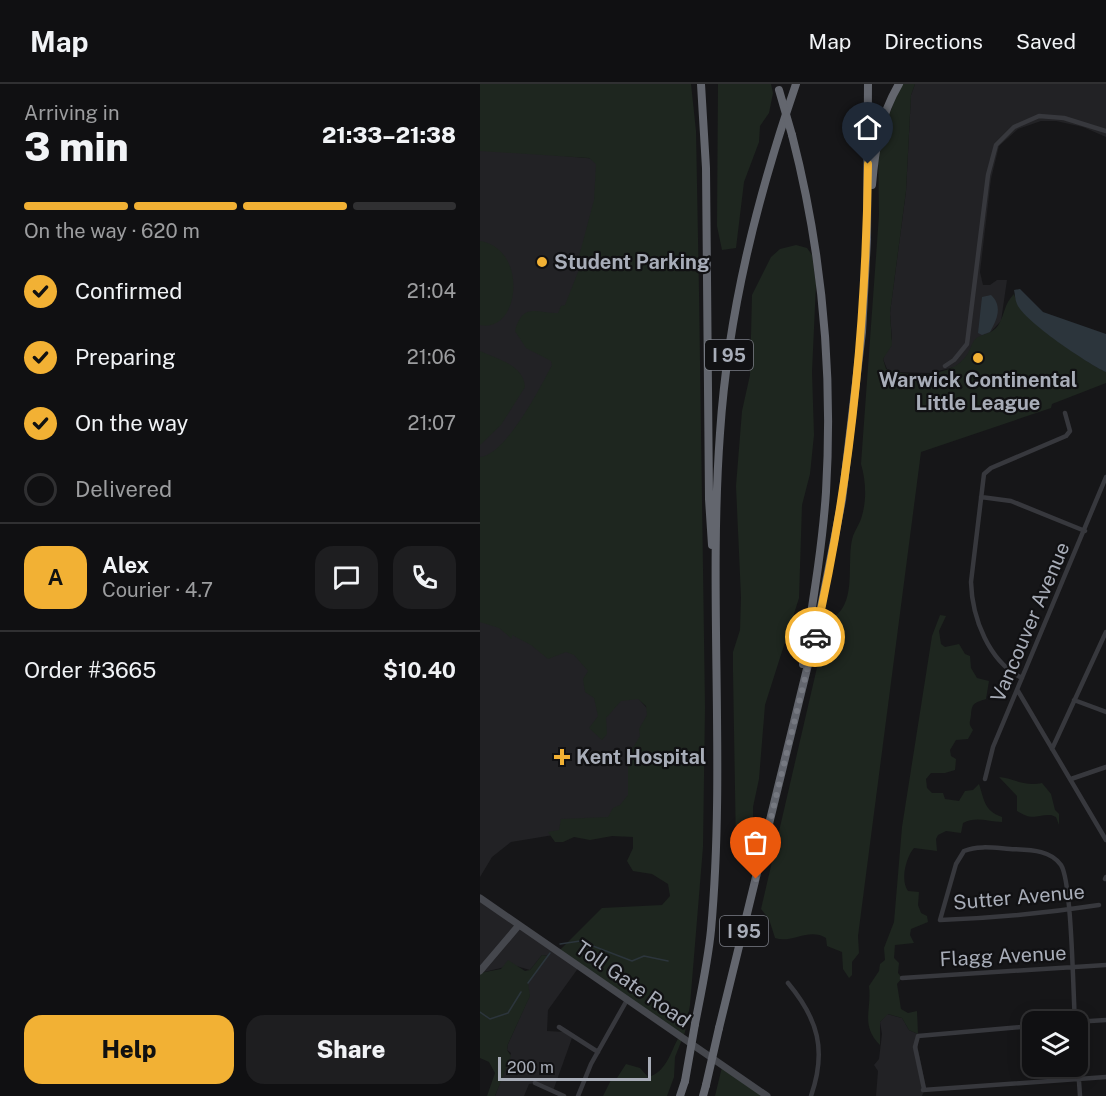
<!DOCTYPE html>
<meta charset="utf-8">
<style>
:root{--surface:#101012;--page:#1e1e20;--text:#f1f3f6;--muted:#9c9d9f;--line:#303032;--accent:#f2b134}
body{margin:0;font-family:"Public Sans",sans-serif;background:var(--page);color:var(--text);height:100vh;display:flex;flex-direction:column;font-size:22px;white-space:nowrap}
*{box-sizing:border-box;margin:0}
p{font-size:20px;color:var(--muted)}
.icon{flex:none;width:33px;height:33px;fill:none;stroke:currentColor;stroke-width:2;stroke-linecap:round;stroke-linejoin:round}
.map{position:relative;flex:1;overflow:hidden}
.drawer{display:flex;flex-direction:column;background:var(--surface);width:480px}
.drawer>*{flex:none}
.fabs{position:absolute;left:542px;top:927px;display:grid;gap:12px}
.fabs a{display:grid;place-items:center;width:66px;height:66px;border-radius:12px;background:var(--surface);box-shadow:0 3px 15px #0003,0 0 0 2px var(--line);font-size:30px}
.scale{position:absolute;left:18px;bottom:15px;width:153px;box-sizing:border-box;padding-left:6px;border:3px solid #a8adb8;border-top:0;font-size:16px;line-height:21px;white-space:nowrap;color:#a8adb8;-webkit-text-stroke:4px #111113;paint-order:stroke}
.pin{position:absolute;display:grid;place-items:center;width:51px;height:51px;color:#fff;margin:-62px -26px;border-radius:50% 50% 50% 0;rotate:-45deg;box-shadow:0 0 6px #0007}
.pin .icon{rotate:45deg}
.courier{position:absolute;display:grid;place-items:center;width:60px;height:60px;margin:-30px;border:4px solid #f2b134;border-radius:50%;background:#fff;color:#222;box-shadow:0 2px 8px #0007}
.overview em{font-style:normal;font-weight:800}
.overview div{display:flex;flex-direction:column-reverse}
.overview{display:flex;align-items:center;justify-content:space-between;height:102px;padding:0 24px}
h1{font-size:39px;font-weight:800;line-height:45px}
.bar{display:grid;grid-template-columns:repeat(4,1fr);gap:9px 6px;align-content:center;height:72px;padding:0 24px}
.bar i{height:8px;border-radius:4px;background:var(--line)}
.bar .active{background:var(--accent)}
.bar p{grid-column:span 4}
.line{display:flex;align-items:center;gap:15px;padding:0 24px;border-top:2px solid var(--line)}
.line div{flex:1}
.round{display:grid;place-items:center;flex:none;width:63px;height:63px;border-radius:18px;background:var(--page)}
ol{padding:0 24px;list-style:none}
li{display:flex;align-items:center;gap:18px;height:66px}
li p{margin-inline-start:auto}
li .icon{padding:6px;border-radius:50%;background:var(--accent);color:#111;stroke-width:4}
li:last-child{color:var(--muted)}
li i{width:33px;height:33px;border:3px solid var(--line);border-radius:50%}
.action{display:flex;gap:12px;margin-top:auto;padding:12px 24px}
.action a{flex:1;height:69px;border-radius:18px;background:var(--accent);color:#111;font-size:24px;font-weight:800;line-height:69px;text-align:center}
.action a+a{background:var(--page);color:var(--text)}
header{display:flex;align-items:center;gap:36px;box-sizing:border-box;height:84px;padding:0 30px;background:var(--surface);border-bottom:2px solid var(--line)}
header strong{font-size:28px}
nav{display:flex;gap:33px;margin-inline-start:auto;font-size:21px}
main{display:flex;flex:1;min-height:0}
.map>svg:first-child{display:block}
.built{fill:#222225}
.green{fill:#1e261f}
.water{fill:#2c353c}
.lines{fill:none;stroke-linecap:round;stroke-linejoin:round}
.stream{stroke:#2c353c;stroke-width:1.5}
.street{stroke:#37383d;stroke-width:4.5}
.secondary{stroke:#45474d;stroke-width:7}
.highway{stroke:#63666e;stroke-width:8}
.highway-bridge{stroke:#63666e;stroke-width:8}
.done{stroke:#757880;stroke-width:6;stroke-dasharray:0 10.8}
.route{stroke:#f2b134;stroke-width:8}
.poi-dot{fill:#f2b134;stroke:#111113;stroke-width:2}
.labels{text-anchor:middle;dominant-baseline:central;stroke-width:4.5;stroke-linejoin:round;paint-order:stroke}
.shield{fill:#111113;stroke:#7b7e86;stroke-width:1.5}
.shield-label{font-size:18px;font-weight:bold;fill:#a8adb8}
.poi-label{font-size:20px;font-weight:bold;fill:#a8adb8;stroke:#111113;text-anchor:start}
.street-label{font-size:20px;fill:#a8adb8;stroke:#111113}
</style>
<header>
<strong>Map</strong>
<nav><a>Map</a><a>Directions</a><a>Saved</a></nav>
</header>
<main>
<section class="drawer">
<div class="overview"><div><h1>3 min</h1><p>Arriving in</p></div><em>21:33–21:38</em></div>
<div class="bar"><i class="active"></i><i class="active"></i><i class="active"></i><i></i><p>On the way · 620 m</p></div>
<ol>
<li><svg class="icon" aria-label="check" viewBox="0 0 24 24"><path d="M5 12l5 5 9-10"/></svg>Confirmed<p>21:04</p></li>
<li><svg class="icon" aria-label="check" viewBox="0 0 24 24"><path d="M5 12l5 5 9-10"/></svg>Preparing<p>21:06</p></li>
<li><svg class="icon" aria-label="check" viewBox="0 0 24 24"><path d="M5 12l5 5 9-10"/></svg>On the way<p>21:07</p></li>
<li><i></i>Delivered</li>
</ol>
<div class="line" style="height:108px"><b class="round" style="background:var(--accent);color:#111">A</b><div><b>Alex</b><p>Courier · 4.7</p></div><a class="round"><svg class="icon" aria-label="chat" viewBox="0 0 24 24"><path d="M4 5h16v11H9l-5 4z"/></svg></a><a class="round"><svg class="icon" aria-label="phone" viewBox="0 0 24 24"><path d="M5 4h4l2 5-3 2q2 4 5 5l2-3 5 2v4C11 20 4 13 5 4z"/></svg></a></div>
<div class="line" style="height:78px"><div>Order #3665</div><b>$10.40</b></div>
<div class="action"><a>Help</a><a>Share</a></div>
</section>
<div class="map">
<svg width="626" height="1012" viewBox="0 0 626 1012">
<rect width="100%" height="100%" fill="#161618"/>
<path class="built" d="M435,0H626V53L603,43L576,37H561L538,45L519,62L511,95L500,188L503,201H510L517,196H527L521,237L485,275L475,283L449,289L414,288L407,285L403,275L412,255L410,229L426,107L431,11Z
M0,64L117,75V117L73,305L0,385Z
M0,531L66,550L156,612L173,631L155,716L128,742L31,758L12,773L0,793Z
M0,814L99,883L68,926L67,947L84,948L92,954L73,1007L55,999L49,1000L44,1012H15L31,969L27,966L28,960L50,911L47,908L48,899L68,872L62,871L50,886L33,881L0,889Z
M407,930L422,934L429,946L438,950V965L446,1003L442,1012H396L398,987L394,981L399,975L402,950L400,938Z"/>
<path class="green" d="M0,0H211L216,47L219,208L225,623L223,763L210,921L205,948L195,973L194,993L187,1012H123L131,996L137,994L146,980L160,984L168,993C187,988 190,968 199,953L78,868L122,824L182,821L190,812L188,800L172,790L153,787L147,777L153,764V753L132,752L110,756L94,753L83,758H75L68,748L79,746L81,735L128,733L133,724L140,721L148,711V672L160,652L159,645L167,631L166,622L158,615L141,617L126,634L127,650L122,656L109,644L118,632L114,614L105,608L103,595L108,587L94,571L86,568L68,575L51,561L32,551V555L19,544L0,538V373C26,371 61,302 72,281L71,277L46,264L35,247C43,217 58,230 78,229L81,222L85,221L100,183L97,180L114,116L116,80L109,74L0,67Z
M238,0H291L293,9L289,29L280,42L279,58L264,98L256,164L242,166L237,142Z
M421,0H435L431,11L426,107L410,229L412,261L403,275L406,285C428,293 471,294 486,272C491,266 491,257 498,253C506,249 515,249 520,238C526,226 524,221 534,210C540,233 603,277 626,288V299L572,320L571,324L441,368L378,852L379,869L372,878V891L369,894L363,885L362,868L347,862L346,854C329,843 312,860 295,854L289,835L281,825L348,536C380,523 365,478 373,452C375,446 379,441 381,435C387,417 386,397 381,380L399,131L398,60Z
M0,157C49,165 40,250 0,241Z
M316,161L327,164L332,171L336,200L332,288L334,351L330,390L322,421L319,514L285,621L279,695L273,723V750L267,765L261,768L256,764L253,587V568L260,546L261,513L256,402L262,327L270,291L272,211L291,173L300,165Z
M0,267C17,275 44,281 45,303L21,341L0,361Z
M460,531L466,532L459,547L461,560L465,563L479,560L485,570L490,572L491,584L497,594L509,597L506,615C494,619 492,619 491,631C490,639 488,639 493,646L488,655L476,656L470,666L471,672L476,675L475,686L465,689H451L446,695L447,704L452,709H463L465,715L479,717L485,707L493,706L499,700C504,715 504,727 522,733V738C508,738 497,732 483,739L481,749L466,747L458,751L456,755L457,767L434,764C426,773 420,796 428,807L439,808L438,821L441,829L447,832L448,838L431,845L430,851L434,859L415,861L414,874L419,879L418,889L422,894L417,900L421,925L428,929L437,927L438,950L429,946L422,934L408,930L400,938V961C380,941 392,926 389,902L399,887L400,880L405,876L404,864L414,838L422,743L452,552Z
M519,693C534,694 543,703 562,699L571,710L575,726L579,730V741L576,733L571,731C554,731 553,737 537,727V712Z
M62,871L68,872L48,899L50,912L28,960L27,966L31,972L15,1012H7L15,989L9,978L0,974V889L21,885L28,876L45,887L50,886Z
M242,983L288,1012H235Z"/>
<path class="water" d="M540,205L563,228L626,250V288C608,280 544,237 537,220C535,216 535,210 534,206Z
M511,211C523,222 517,236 510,248L502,251L498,249L502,213Z"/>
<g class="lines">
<path class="stream" d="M80,860L100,857L152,877L164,872L188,877
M48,899L70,869
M0,928L10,935L28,929L41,908"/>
<path class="street" d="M465,282L474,276L487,260L508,91L516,61L534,43L559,32L584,34L626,47
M501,413L531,417L605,447
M542,594C509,578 492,534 491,498L504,390L511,384L586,352L590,347L585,329
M538,607L626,756
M594,616L626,628
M572,665L626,548
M505,695L513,663L626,393
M591,695L626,683
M625,795L626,793
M422,894L626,881
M308,899C338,935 347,966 331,1012
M594,938L626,936
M595,938C593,910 592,798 581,781C570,765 548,766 530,765C515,764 499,761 484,767L476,780L460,836C514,834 567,829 619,821
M79,943L118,968
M597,968L600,1012
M55,999L84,1012
M444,1005L435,963L438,952L552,942
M443,1006L626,993
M98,1012L111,980L147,916"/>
<path class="secondary" d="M0,814L287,1012
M0,887L39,841"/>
<path class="highway" d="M221,0L226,84L229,415L232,461
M312,51C342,167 353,289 346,408C342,466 332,523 323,580
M392,101C395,65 400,32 419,0
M215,940C221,909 228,877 231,846C246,681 228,514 240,349C248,229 277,114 316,0
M239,944L337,544L362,416L382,248L387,155L388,0
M200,1012L205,997
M223,1012L226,1001"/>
<path class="highway-bridge" d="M299,6L312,51
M205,997L215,940
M226,1001L239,944"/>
</g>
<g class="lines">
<path class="done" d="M276,795L335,553"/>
<path class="route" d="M335,553C371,397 386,240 388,80"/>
</g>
<g class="poi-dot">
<circle cx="62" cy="178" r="6"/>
<circle cx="498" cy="274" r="6"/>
<path d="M79 664h6v6h6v6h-6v6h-6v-6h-6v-6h6z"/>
</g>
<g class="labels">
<g class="shield">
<rect x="225" y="256" width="48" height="30" rx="4.5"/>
<rect x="240" y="832" width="48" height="30" rx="4.5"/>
</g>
<g class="shield-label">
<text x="249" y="271">I 95</text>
<text x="264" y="847">I 95</text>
</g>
<g class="poi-label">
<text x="74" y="178">Student Parking</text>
<text x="498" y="296" text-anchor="middle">Warwick Continental<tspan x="498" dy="23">Little League</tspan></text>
<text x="96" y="673">Kent Hospital</text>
</g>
<g class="street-label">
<text transform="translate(550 538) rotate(-67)">Vancouver Avenue</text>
<text transform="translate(539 813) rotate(-5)">Sutter Avenue</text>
<text transform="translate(523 872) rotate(-3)">Flagg Avenue</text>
<text transform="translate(153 900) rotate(35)">Toll Gate Road</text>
</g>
</g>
</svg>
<div class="fabs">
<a><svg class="icon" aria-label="layers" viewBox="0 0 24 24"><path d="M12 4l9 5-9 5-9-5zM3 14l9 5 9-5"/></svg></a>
</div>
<div class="scale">200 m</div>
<div class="pin" style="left:276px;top:795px;background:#ea580c"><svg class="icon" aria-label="bag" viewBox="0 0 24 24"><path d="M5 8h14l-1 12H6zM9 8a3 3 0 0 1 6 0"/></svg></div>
<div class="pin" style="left:388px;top:80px;background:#1f2937"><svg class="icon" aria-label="home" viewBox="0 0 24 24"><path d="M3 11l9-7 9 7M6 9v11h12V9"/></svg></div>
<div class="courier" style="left:335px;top:553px"><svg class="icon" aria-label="car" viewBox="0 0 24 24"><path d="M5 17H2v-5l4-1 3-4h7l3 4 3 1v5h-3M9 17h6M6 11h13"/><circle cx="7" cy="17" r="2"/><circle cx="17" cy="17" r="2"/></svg></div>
</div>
</main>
